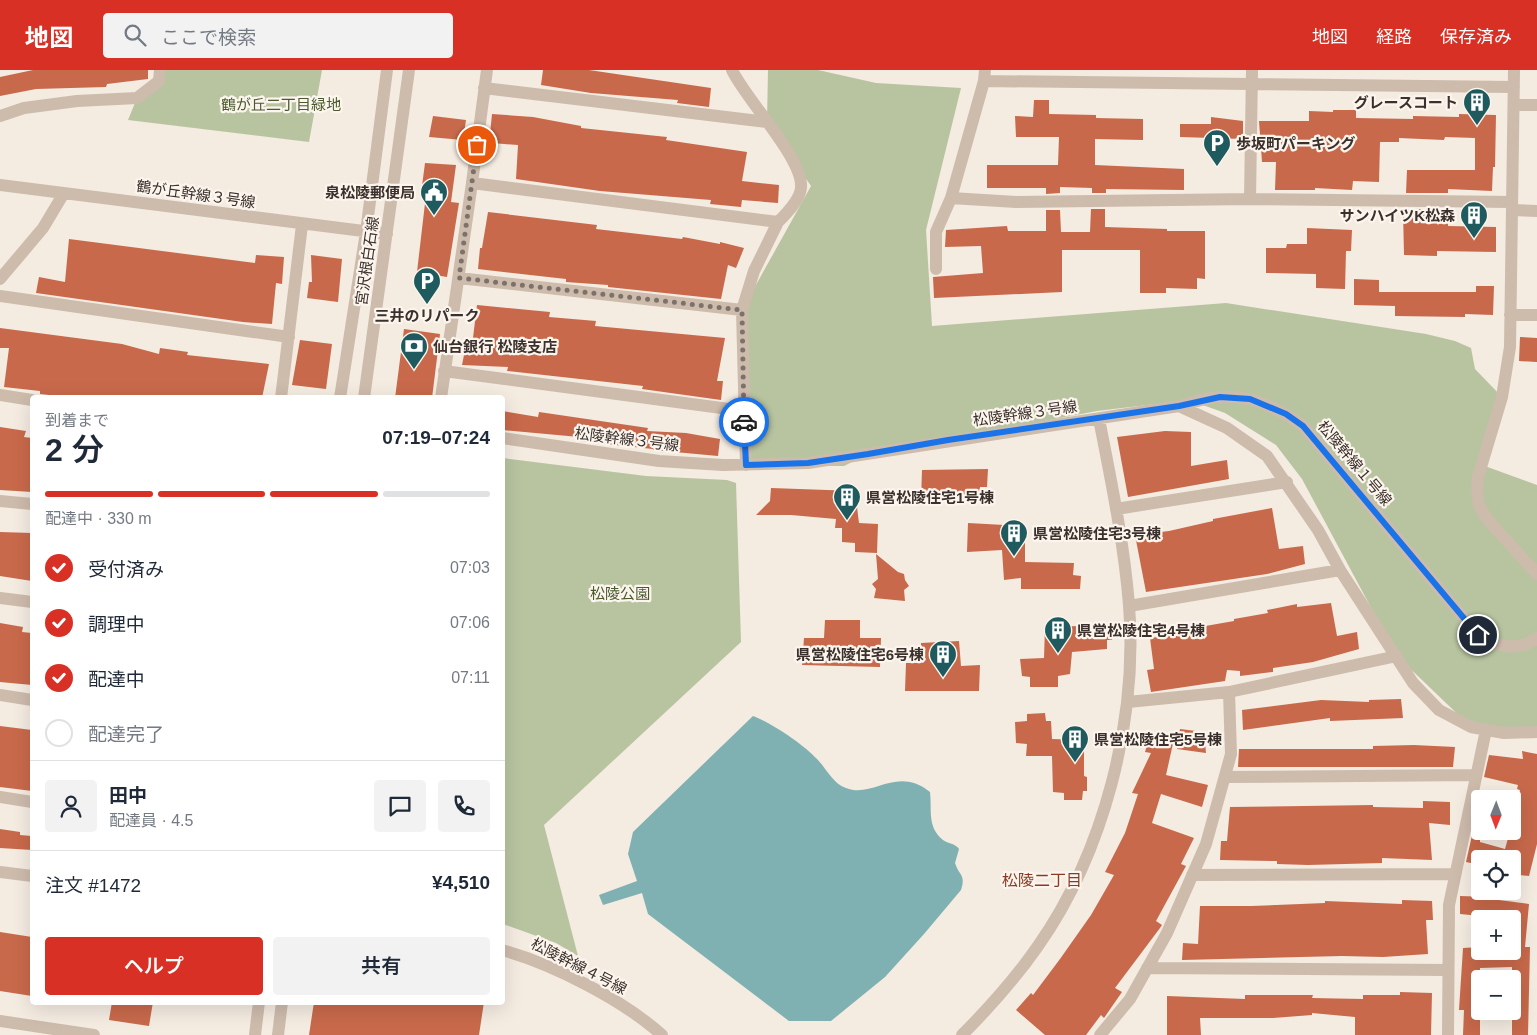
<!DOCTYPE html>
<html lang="ja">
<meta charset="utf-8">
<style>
:root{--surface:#fff;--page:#f2f2f3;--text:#1f2937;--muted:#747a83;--line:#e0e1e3;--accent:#d93025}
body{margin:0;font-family:Arial,"Noto Sans JP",sans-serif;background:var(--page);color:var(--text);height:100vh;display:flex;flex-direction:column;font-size:19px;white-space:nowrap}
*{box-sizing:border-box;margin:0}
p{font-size:16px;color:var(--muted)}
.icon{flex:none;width:28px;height:28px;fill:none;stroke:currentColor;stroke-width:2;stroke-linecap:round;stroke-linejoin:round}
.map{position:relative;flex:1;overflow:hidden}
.sheet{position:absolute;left:30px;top:325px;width:475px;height:610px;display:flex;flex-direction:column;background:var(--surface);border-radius:5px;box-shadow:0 5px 20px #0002}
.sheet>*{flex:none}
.needle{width:32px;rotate:181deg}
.fabs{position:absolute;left:1471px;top:720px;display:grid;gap:10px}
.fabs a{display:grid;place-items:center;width:50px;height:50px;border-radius:5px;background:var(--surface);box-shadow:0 5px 20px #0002;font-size:25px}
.pin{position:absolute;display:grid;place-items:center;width:42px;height:42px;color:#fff;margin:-21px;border:2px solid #fff;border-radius:50%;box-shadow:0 1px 5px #0007}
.courier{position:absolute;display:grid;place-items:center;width:50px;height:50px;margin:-25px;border:4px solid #1a73e8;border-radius:50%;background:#fff;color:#222;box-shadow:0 1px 6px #0007}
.overview em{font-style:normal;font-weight:600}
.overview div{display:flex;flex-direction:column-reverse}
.overview{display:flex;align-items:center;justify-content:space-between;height:85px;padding:0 15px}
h1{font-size:32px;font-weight:600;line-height:38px}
.bar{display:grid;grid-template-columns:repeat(4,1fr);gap:8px 5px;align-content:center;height:60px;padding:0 15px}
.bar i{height:6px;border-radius:4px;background:var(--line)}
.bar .selected{background:var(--accent)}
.bar p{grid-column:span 4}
.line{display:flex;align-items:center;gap:12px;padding:0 15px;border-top:1px solid var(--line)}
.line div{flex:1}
.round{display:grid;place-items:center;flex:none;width:52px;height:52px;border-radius:5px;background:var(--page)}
ol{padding:0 15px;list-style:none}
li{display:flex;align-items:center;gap:15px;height:55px}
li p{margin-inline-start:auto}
li .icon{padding:5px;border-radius:50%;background:var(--accent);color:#fff;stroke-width:4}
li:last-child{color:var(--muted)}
li i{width:28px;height:28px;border:2px solid var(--line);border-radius:50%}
.button{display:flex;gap:10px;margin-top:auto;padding:10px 15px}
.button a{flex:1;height:58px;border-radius:5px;background:var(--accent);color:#fff;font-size:20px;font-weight:600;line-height:58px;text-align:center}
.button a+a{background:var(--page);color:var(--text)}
header{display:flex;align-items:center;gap:30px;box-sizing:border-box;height:70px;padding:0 25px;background:var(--accent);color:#fff}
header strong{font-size:24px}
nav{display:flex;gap:28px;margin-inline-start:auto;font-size:18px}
.search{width:350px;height:45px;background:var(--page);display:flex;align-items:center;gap:12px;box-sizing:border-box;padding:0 18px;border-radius:5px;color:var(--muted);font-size:19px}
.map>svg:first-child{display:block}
.green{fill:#b8c4a0}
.water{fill:#7fb0b2}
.building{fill:#c8694b}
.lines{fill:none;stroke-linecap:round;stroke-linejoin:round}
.minor{stroke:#cdbbac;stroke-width:12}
.done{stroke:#7c716b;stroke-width:5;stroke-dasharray:0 9}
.route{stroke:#1a73e8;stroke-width:6}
.labels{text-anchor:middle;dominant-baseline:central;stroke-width:4.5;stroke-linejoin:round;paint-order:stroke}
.poi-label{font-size:15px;font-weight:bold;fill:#3b302b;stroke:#fbf5ee;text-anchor:start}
.park-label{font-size:15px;fill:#4a5a2e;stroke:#fbf5ee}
.street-label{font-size:15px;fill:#3b302b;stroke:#fbf5ee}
.neighbourhood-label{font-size:16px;fill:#8c3b22;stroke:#fbf5ee}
</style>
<header>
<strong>地図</strong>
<div class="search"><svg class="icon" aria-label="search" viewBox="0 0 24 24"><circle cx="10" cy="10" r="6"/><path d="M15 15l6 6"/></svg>ここで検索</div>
<nav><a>地図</a><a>経路</a><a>保存済み</a></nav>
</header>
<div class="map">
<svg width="1537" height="965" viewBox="0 0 1537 965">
<rect width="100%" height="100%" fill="#f4ebe1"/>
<path class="green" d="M160,0H322L309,72L128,50L137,28Z
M768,0H818L876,13L961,18L926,160L932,256L1226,233L1426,264L1455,271L1471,278L1475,299L1502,327L1482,395L1537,415V664L1471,657L1397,586L1302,409L1276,375L1225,343L1189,330L1097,341L868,384L844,396L746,395L742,240L811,116L767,52Z
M503,388L646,406L727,410L736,413L741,572L544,755L578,886L556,873L503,854Z"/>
<path class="water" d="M753,646C772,653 803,674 817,689C826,698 833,714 846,718C873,729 896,695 930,722C932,741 927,757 943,770C948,774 955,773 959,779L955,793C959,806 966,804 961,820L924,864L885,907L831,951H789L648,844L642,823L603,835L599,825L637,811L628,784L633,762Z"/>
<path class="building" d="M33,0H148V9L107,14L106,17L36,19L0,26V7Z
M543,0H589L711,18L709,37L677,33L678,30L591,23L541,15Z
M1034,30H1049V44L1096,45V48L1143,49V70L1095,69V95L1184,99V120L1106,119V123H1092V118L1060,117V123L1046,124V118H987V95H1058L1059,67H1016L1015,46L1033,47Z
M1333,40H1356V48L1413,49V46L1459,47V44L1496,45L1495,97H1493L1492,121L1448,119V123H1406L1407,100H1475V68L1445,67L1444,70L1399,68V72H1380L1379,112L1353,111L1352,120L1315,118V120H1275L1276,92H1262L1259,51H1309V41L1333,42Z
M492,44L533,47L581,56V58L667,67L666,70L747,82L742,111L779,115L778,133L742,130L741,137L710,134L711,130L600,121L516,109L518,75L492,73L493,65L490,64Z
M433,46L466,50L463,70L429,67Z
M1211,47L1243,51V69L1180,67V54H1211Z
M425,93L456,95L451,132L459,133L447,207L417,202L427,116H422Z
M1091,139H1105V157L1167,159V161H1205V209L1197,208V219L1166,218V223H1140V180H1062V222L934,228L933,207L983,203L981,176L945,177L946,160L1007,156L1008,161H1046V140H1060L1061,162H1090Z
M1406,139H1448V156L1496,157V182L1437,181V186L1404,185L1403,141H1406Z
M488,142L597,155L596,159L682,169L683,167L720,174V172L744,178L736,198L728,195L721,229L608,217V215L566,212V209L478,199L480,178H482Z
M1307,158L1352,160L1351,181H1346L1345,219L1316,218V204L1266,203V178H1286L1287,174H1307Z
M69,169L255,193L256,185L284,187L282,214L276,213L272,254L243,252L36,223L39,207L65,212Z
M311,185L342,189L338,232L307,228L309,212H312Z
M1354,209L1379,210V222H1476V216H1494L1493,245L1465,244V247L1395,246V236L1354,235Z
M477,235L550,242L549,247L596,251L595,256L725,268L717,311H723L721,330L642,319L643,316L507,301L508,297L462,295L466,275L472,276Z
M0,258L122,274L159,284L160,278L188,282L187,285L269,294L262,328H77L40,324V321L4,317L9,278H0Z
M404,259L440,264L432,328H395Z
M1520,267L1537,268V292L1519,291Z
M300,270L332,274L326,319L292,315Z
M502,341L538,347L539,342L648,358L647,361L686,363L720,369L718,386L653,380V379L579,371V367L502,360Z
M0,357L26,361L24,367L32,368V422L0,420Z
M1165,361L1191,362V396L1227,390L1229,409L1128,427L1117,367Z
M988,399L987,417H980L979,425L921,430L922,400Z
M771,418L855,421L859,453L878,454L877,483L855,482V473L842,472V458H835L836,449L791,445H756L770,431Z
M1272,438L1279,479L1303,476L1305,494L1267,504L1146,522L1135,465L1169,461L1213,451V449Z
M968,453L1025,456V492L1074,493L1073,505L1081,506L1080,519H1021V508L1004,510L1002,480L967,482Z
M0,462L32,463V511L0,506Z
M876,484L898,502L904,504L905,510L909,516L904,520L905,531L874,528L876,519L872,514L878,509Z
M1331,533L1337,566L1357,562L1359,579L1313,592L1273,598V602L1240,606V601L1227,600L1225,611L1151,622L1147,600L1154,599L1150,568L1195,562L1194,558L1234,551V549L1268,543L1267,540L1297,534V537Z
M825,550H860V568H881L880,597L802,595L804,568H824Z
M0,553L23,557L22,562L32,563V615L0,612Z
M1114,555L1112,570H1107V579L1072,582L1070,604L1058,606V617H1030V607L1022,606L1020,589L1044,588L1045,557Z
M959,571L961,596L980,595L979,621H905L906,593H921V573Z
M1401,629L1403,648L1330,651V648L1243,660L1242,640L1321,630L1369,632V630Z
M1045,643L1046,651H1051L1052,669L1084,670V706L1087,707V721H1083L1082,730H1064V723L1053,722L1052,686H1026L1027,674L1016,673L1015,652L1027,651V644Z
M0,656L32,660V721L0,717Z
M1180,659L1204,662L1206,683L1177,679Z
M1150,665L1174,669L1166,705L1208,715L1202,737L1161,724L1152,753L1194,768L1181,794L1186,796L1156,851L1162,855L1160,858L1115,918L1122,922L1104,948L1101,945L1086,965H1045L1016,940L1031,923L1033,925L1060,889L1091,845L1114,805L1105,802L1125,763L1138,724L1132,723L1151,683L1145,682Z
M1414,675L1455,677L1453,697H1238L1239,679H1373V676Z
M1522,681L1537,684V774L1529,806L1512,804V789H1480V795L1466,792L1475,752H1480V772L1505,779L1510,761H1512V751L1520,720L1517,719L1518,715L1484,707L1489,685L1523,689Z
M1423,731L1450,732V755L1429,753L1432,790L1382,788V793L1308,795L1277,794V791L1220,790L1221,771H1227L1230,737L1373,735V737L1423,738Z
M0,759L20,762V765L32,766V780L0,778Z
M1460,826L1490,827L1491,829L1529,834L1525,877H1530L1528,965H1512V897L1480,898V965H1463L1464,940H1459L1463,878L1480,877V881H1512V849L1460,844Z
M1402,830L1432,831L1433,850H1426L1428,884L1383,887L1342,886L1182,890L1183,873L1198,874L1200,836H1251L1325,833V831L1402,834Z
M0,862L32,867V926L0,921Z
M1400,922L1432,923L1431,965H1355V947L1312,943V945L1273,948H1200L1201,965H1167V926L1245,929V925H1313L1312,928L1363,929V925H1400Z
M112,932H153L149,956L109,950Z
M314,932H484L479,965H309Z"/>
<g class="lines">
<path class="minor" d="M732,0C746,30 804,89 801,118C800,130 786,144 778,152
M985,0L984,11L951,128L1016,132L1250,129L1512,132
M1514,0L1510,277L1502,327L1478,407L1477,421L1479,435L1487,449L1537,504
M984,11L1514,17
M484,18L767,52
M1514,35H1537
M0,46L24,38L77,31L137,28L159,11L160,0
M472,113L487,0
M0,115L387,164
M1250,129L1252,0
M1512,140L1537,141
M936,199V162L951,128
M459,208L742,240
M0,209L43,158L64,123
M0,226L289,267
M1510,245H1537
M444,301L744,341
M0,325L32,330
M281,328L302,155
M340,328L366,162L387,0
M364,328L409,0
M441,328L472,113L778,152L754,201L742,240L746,395
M1179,336L1227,358L1267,386L1318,460L1340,500L1413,613L1439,640L1471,657L1504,663L1537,662
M502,368L659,391L723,395L808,393L1179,336C1192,333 1207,327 1221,327C1251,325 1279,338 1303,356L1478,565C1496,577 1518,582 1537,568
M0,431L32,434
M1116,439L1287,412
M0,528L32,532
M1129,536L1340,500
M0,625L32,630
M1128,632L1229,622L1397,586
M1225,707L1476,705
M0,727L32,732
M0,802L32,806
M1192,805L1455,804
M502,880C553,894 623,930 662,965
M1147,898L1448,900
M0,951L94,965
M255,965L259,932
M278,965L282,932
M962,965C990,937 1015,909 1038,876C1104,782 1138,650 1129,535C1124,473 1111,410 1099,349
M1100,965L1130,929L1167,863L1206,774L1231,684L1229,622
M1448,965L1449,835L1486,660"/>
</g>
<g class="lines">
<path class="done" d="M477,75L459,208L742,240L744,352"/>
<path class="route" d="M744,352L746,395L808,393L868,384L948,370L1179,336L1220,327L1250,329L1286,344L1303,356L1478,565"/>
</g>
<defs>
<g id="building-pin" transform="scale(1.4375)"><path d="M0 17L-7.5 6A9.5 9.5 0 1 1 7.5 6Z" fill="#1f5a5e" stroke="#fbf5ee"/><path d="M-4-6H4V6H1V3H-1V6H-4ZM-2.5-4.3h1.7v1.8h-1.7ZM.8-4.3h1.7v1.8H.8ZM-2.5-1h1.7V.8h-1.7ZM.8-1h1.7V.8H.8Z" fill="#fff"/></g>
<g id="parking-pin" transform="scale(1.4375)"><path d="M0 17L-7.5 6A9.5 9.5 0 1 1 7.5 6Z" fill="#1f5a5e" stroke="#fbf5ee"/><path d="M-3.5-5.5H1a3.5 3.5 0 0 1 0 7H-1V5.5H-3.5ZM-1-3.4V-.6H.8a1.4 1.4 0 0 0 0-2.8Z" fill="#fff"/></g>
<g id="civic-pin" transform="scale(1.4375)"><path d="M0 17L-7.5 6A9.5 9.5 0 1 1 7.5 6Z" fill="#1f5a5e" stroke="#fbf5ee"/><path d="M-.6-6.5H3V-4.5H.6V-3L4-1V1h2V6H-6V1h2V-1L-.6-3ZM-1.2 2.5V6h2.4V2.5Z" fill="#fff"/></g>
<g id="bank-pin" transform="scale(1.4375)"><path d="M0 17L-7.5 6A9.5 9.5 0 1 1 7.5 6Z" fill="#1f5a5e" stroke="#fbf5ee"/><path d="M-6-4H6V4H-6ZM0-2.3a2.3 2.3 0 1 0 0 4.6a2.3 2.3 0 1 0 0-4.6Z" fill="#fff"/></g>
</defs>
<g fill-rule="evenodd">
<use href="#building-pin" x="1477" y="32"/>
<use href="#parking-pin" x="1217" y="73"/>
<use href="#civic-pin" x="434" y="122"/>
<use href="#building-pin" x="1474" y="145"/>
<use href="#parking-pin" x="427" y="211"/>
<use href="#bank-pin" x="414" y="276"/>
<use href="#building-pin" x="847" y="427"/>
<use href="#building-pin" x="1014" y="463"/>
<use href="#building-pin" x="1058" y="560"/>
<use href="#building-pin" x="943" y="584"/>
<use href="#building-pin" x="1075" y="669"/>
</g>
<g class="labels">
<g class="poi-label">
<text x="1458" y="32" text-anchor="end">グレースコート</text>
<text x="1236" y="73">歩坂町パーキング</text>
<text x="415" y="122" text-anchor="end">泉松陵郵便局</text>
<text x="1455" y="145" text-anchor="end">サンハイツK松森</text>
<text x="427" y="245" text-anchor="middle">三井のリパーク</text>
<text x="433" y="276">仙台銀行 松陵支店</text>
<text x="866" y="427">県営松陵住宅1号棟</text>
<text x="1033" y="463">県営松陵住宅3号棟</text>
<text x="1077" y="560">県営松陵住宅4号棟</text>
<text x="924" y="584" text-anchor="end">県営松陵住宅6号棟</text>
<text x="1094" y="669">県営松陵住宅5号棟</text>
</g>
<g class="park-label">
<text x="281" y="34">鶴が丘二丁目緑地</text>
<text x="620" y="523">松陵公園</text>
</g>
<g class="street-label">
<text transform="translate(196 124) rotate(8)">鶴が丘幹線３号線</text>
<text transform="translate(367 191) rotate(-82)">宮沢根白石線</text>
<text transform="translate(1025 343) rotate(-8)">松陵幹線３号線</text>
<text transform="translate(627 369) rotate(7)">松陵幹線３号線</text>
<text transform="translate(1355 393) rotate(50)">松陵幹線１号線</text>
<text transform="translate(579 896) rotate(27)">松陵幹線４号線</text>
</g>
<g class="neighbourhood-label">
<text x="1042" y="810">松陵二丁目</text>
</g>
</g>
</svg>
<div class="fabs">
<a><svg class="needle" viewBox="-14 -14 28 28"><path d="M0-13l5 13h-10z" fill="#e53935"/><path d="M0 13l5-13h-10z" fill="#747a83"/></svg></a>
<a><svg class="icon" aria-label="locate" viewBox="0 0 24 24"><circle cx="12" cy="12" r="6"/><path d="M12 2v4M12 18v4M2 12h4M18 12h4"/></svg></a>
<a>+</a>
<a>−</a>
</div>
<div class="pin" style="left:477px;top:75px;background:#ea580c"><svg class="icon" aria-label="bag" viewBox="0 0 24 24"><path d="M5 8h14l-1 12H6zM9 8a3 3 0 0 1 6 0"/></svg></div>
<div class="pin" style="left:1478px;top:565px;background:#1f2937"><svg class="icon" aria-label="home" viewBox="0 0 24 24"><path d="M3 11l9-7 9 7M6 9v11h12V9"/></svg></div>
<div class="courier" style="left:744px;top:352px"><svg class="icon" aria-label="car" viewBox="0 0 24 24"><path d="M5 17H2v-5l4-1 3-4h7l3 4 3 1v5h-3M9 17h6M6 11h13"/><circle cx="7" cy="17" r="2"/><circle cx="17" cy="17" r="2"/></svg></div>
<section class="sheet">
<div class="overview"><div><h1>2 分</h1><p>到着まで</p></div><em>07:19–07:24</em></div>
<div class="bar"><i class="selected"></i><i class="selected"></i><i class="selected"></i><i></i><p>配達中 · 330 m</p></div>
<ol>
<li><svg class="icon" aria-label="check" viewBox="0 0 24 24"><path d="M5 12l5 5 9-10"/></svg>受付済み<p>07:03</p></li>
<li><svg class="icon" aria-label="check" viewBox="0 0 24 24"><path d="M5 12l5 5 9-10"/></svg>調理中<p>07:06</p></li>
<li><svg class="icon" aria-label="check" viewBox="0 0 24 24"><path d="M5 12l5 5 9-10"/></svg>配達中<p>07:11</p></li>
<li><i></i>配達完了</li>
</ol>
<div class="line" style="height:90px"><a class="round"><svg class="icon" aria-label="person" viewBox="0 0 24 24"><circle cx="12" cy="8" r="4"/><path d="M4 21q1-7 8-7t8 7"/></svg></a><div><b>田中</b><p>配達員 · 4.5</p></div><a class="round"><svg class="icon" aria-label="chat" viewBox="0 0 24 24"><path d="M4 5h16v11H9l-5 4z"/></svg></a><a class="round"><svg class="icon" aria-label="phone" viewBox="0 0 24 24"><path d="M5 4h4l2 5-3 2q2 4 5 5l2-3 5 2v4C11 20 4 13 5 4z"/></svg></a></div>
<div class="line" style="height:65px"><div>注文 #1472</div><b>¥4,510</b></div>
<div class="button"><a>ヘルプ</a><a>共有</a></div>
</section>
</div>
